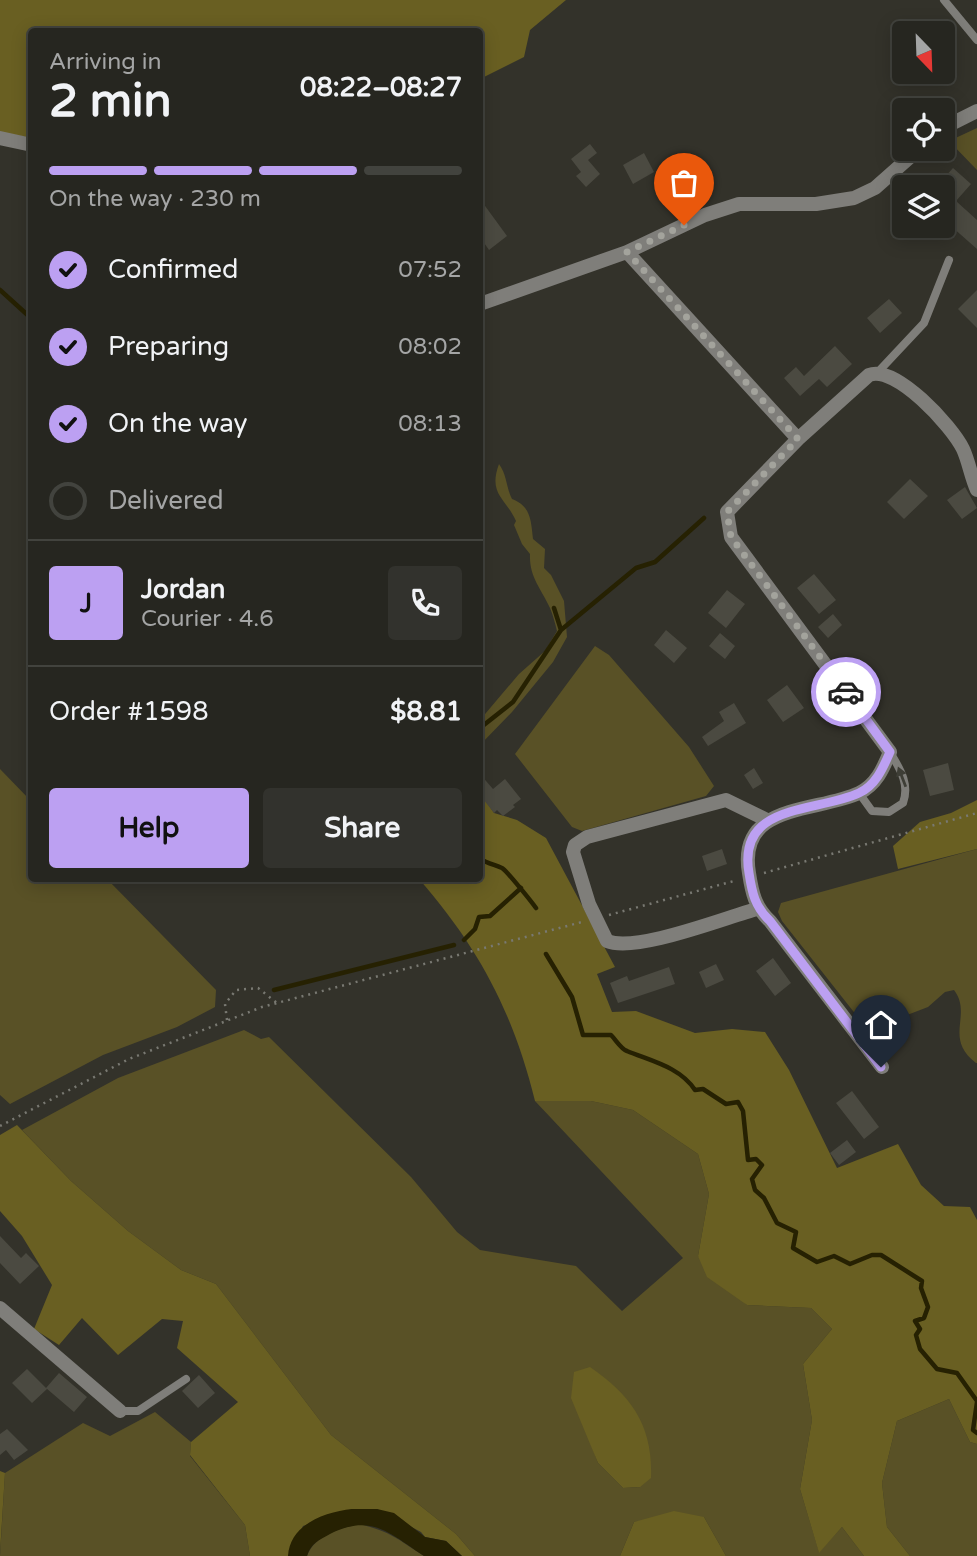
<!DOCTYPE html>
<meta charset="utf-8">
<style>
:root{--surface:#262620;--page:#32322d;--text:#f1f3f6;--muted:#a4a5a5;--line:#42433e;--accent:#bca0f2}
body{margin:0;font-family:"Varela Round",sans-serif;background:var(--page);color:var(--text);height:100vh;display:flex;flex-direction:column;font-size:26px;white-space:nowrap}
*{box-sizing:border-box;margin:0}
p{font-size:23px;color:var(--muted)}
.icon{flex:none;width:38px;height:38px;fill:none;stroke:currentColor;stroke-width:2;stroke-linecap:round;stroke-linejoin:round}
.map{position:relative;flex:1;overflow:hidden}
.side{position:absolute;left:28px;top:28px;width:455px;height:854px;display:flex;flex-direction:column;background:var(--surface);border-radius:7px;box-shadow:0 4px 18px #0003,0 0 0 2px var(--line)}
.side>*{flex:none}
.needle{width:46px;rotate:157deg}
.tools{position:absolute;left:892px;top:21px;display:grid;gap:14px}
.tools a{display:grid;place-items:center;width:63px;height:63px;border-radius:7px;background:var(--surface);box-shadow:0 4px 18px #0003,0 0 0 2px var(--line);font-size:35px}
.pin{position:absolute;display:grid;place-items:center;width:60px;height:60px;color:#fff;margin:-72px -30px;border-radius:50% 50% 50% 0;rotate:-45deg;box-shadow:0 0 7px #0007}
.pin .icon{rotate:45deg}
.courier{position:absolute;display:grid;place-items:center;width:70px;height:70px;margin:-35px;border:5px solid #bca0f2;border-radius:50%;background:#fff;color:#222;box-shadow:0 2px 9px #0007}
.headline em{font-style:normal;font-weight:700}
.headline div{display:flex;flex-direction:column-reverse}
.headline{display:flex;align-items:center;justify-content:space-between;height:119px;padding:0 21px}
h1{font-size:46px;font-weight:700;line-height:52px}
.bar{display:grid;grid-template-columns:repeat(4,1fr);gap:10px 7px;align-content:center;height:84px;padding:0 21px}
.bar i{height:9px;border-radius:5px;background:var(--line)}
.bar .on{background:var(--accent)}
.bar p{grid-column:span 4}
.line{display:flex;align-items:center;gap:18px;padding:0 21px;border-top:2px solid var(--line)}
.line div{flex:1}
.round{display:grid;place-items:center;flex:none;width:74px;height:74px;border-radius:7px;background:var(--page)}
ol{padding:0 21px;list-style:none}
li{display:flex;align-items:center;gap:21px;height:77px}
li p{margin-inline-start:auto}
li .icon{padding:7px;border-radius:50%;background:var(--accent);color:#111;stroke-width:4}
li:last-child{color:var(--muted)}
li i{width:38px;height:38px;border:4px solid var(--line);border-radius:50%}
.action{display:flex;gap:14px;margin-top:auto;padding:14px 21px}
.action a{flex:1;height:80px;border-radius:7px;background:var(--accent);color:#111;font-size:28px;font-weight:700;line-height:80px;text-align:center}
.action a+a{background:var(--page);color:var(--text)}
.map>svg:first-child{display:block}
.green{fill:#595126;fill-rule:evenodd}
.forest{fill:#695f22}
.water{fill:#262102}
.lines{fill:none;stroke-linecap:round;stroke-linejoin:round}
.stream{stroke:#262102;stroke-width:4.5}
.building{fill:#4b4a41}
.path{stroke:#797972;stroke-width:2.5;stroke-dasharray:2 5;stroke-linecap:butt}
.service{stroke:#7f7e7a;stroke-width:8}
.minor{stroke:#7f7e7a;stroke-width:14}
.oneway{fill:#3e3e36}
.done{stroke:#a3a39c;stroke-width:7;stroke-dasharray:0 12.6}
.route{stroke:#bca0f2;stroke-width:9}
</style>
<div class="map">
<svg width="977" height="1556" viewBox="0 0 977 1556">
<rect width="100%" height="100%" fill="#33322a"/>
<path class="green" d="M977,128V170L949,141Z
M499,464C507,475 506,487 512,499C531,506 531,521 533,539L545,549L544,568L551,575L564,601L567,637L553,662L512,712L480,745V720L519,674L545,651L557,631C555,623 553,615 550,608C541,588 529,577 530,554L522,544L514,525L516,521C505,497 488,494 499,464Z
M595,646L609,655L689,747L714,786L706,796L582,831L572,827L515,754Z
M0,769L31,801L32,878L107,879L216,990L215,1007L177,1027L103,1055L10,1104L0,1095Z
M977,849V1063H976C943,1038 973,1015 954,990L945,992L928,1007L868,1030L782,921L778,912L781,903Z
M244,1030L261,1039L269,1037L411,1177L457,1232L480,1250L576,1266L622,1311L683,1258L535,1101H591L633,1110L698,1154L709,1194L698,1256L747,1305L811,1308L832,1329L803,1364L812,1420L800,1489L819,1552L842,1527L864,1556H726L704,1517L634,1522L620,1556H475L456,1534L331,1435L216,1284L181,1270L128,1231L71,1181L22,1130L118,1078ZM588,1436L640,1487L623,1488L598,1463Z
M949,1399L970,1442L977,1444V1556H910L887,1527L882,1483L897,1421Z
M155,1412L191,1442L190,1456L245,1525L250,1556H0L5,1473L83,1423L110,1436Z
M360,1524C393,1533 396,1538 424,1556H307C315,1535 340,1528 360,1524Z"/>
<path class="forest" d="M0,0H566L530,30L524,57L480,79V32H32L31,138L0,132Z
M480,792L494,813L517,820L546,838L615,967L597,974L612,1012L636,1011L695,1033L732,1029L765,1032L789,1070L837,1168L898,1144L921,1185L944,1206L970,1207L977,1220V1444L970,1442L949,1399L897,1421L882,1483L887,1527L910,1556H864L842,1527L819,1553L800,1489L812,1420L803,1364L832,1329L811,1308L747,1305L707,1277L698,1256L709,1194L698,1154L633,1110L591,1101H535C513,1012 479,948 419,879L480,878Z
M977,800V849L898,869L893,846L920,822L951,813Z
M17,1125L71,1181L128,1231L181,1270L216,1284L331,1435L456,1534L475,1556H462L446,1541L425,1537L421,1532L377,1509H352L303,1526L288,1556H250L245,1525L190,1455L191,1442L238,1402L177,1348L183,1321L162,1319L118,1355L82,1318L59,1345L34,1329L52,1285L22,1236L0,1211V1135Z
M590,1367C632,1396 653,1426 651,1478L640,1487L623,1488L598,1463L571,1398L574,1372Z
M0,1471L5,1473L0,1553Z
M674,1511L704,1517L726,1556H620L634,1522Z"/>
<path class="water" d="M352,1509H377L394,1513L425,1537L446,1541L462,1556H424C390,1534 372,1513 330,1534C319,1540 311,1543 307,1556H288C290,1524 325,1512 352,1509Z"/>
<g class="lines">
<path class="stream" d="M0,290L32,319
M554,608L561,630
M480,728L513,702L561,630L636,568L655,562L704,518
M480,859C487,863 495,865 502,868C506,870 531,901 536,908
M464,940L475,929L479,917L490,916L521,888
M546,954L572,997L583,1035H611C616,1040 621,1049 627,1051C651,1061 680,1067 695,1090L703,1089L726,1104L738,1102L743,1111L748,1160L756,1159L762,1165L752,1179L755,1190L764,1198L777,1223L796,1232L793,1248L817,1262L834,1256L850,1264L872,1255H881L922,1281L921,1288L928,1307L924,1318L915,1321L920,1329L916,1335L920,1349L937,1369L957,1373L977,1401
M274,990L454,945
M977,1402L973,1430L977,1433"/>
</g>
<path class="building" d="M590,144L597,153L588,160L600,174L586,187L576,176L581,172L571,159Z
M644,153L654,172L633,184L623,165Z
M953,168L971,184L956,201L977,220V249L943,219V187H936Z
M480,199L507,236L489,250L480,237Z
M977,290V328L958,309Z
M889,299L902,313L880,333L867,318Z
M835,346L852,364L827,387L819,379L800,396L784,378L796,367L804,376Z
M910,479L928,496L904,519L887,502Z
M965,487L977,508L962,519L947,500Z
M814,574L836,600L819,614L797,588Z
M727,590L745,604L726,628L708,613Z
M833,614L842,625L828,638L818,627Z
M666,630L687,648L674,663L654,645Z
M720,633L735,646L725,659L709,646Z
M787,685L804,708L783,722L767,700Z
M734,703L746,723L708,746L702,737L724,721L719,712Z
M948,763L954,790L930,796L923,770Z
M754,768L763,783L753,789L744,775Z
M480,774L493,789L505,779L521,799L513,805L515,807L503,816L497,810L494,813L480,795Z
M722,849L727,864L707,871L702,856Z
M773,958L791,983L775,996L756,971Z
M716,964L724,980L706,988L699,972Z
M669,967L675,984L618,1003L610,983L627,976L629,981Z
M852,1091L879,1127L864,1139L836,1103Z
M847,1140L856,1152L839,1165L830,1153Z
M0,1236L21,1258L26,1253L39,1266L20,1284L0,1263Z
M27,1369L47,1389L32,1403L12,1383Z
M59,1373L87,1397L74,1412L46,1388Z
M199,1375L215,1393L198,1408L182,1391Z
M7,1429L28,1450L14,1460L6,1450L0,1455V1434Z"/>
<g class="lines">
<path class="path" d="M764,873L977,813
M609,915L734,881
M227,1020L225,1004L236,990L258,988L277,1003
M0,1126L129,1059L262,1007L582,922"/>
<path class="service" d="M944,0L977,40
M878,372L924,323L949,260
M859,793L872,811L889,812L903,803C910,784 900,769 890,752
M120,1411H138L186,1379"/>
<path class="minor" d="M943,128L977,111
M0,138L32,145
M627,252L798,439
M480,304L627,252L705,215L739,204H816L854,198L875,188L919,149
M757,909C724,918 636,953 607,941L589,904L573,852L575,845L587,837L726,800L767,820
M882,1067L770,921C755,907 752,893 749,873C737,803 815,813 859,793C876,785 883,769 890,752L731,537L727,512L798,439L869,375C895,364 952,426 963,449C969,462 971,477 977,490
M0,1308L120,1411"/>
</g>
<defs><path id="oneway-solid" d="M-6-.8H1V-3.2L6.5 0L1 3.2V.8H-6Z" transform="scale(1.75)"/></defs>
<use class="oneway" href="#oneway-solid" transform="translate(902 777) rotate(-111)"/>
<g class="lines">
<path class="done" d="M684,225L627,252L798,439L727,512L731,537L846,692"/>
<path class="route" d="M846,692L890,752C883,768 876,785 859,793C815,813 737,803 749,873C752,893 755,907 770,921L881,1067"/>
</g>
</svg>
<div class="tools">
<a><svg class="needle" viewBox="-14 -14 28 28"><path d="M0-13l5 13h-10z" fill="#e53935"/><path d="M0 13l5-13h-10z" fill="#a4a5a5"/></svg></a>
<a><svg class="icon" aria-label="locate" viewBox="0 0 24 24"><circle cx="12" cy="12" r="6"/><path d="M12 2v4M12 18v4M2 12h4M18 12h4"/></svg></a>
<a><svg class="icon" aria-label="layers" viewBox="0 0 24 24"><path d="M12 4l9 5-9 5-9-5zM3 14l9 5 9-5"/></svg></a>
</div>
<div class="pin" style="left:684px;top:225px;background:#ea580c"><svg class="icon" aria-label="bag" viewBox="0 0 24 24"><path d="M5 8h14l-1 12H6zM9 8a3 3 0 0 1 6 0"/></svg></div>
<div class="pin" style="left:881px;top:1067px;background:#1f2937"><svg class="icon" aria-label="home" viewBox="0 0 24 24"><path d="M3 11l9-7 9 7M6 9v11h12V9"/></svg></div>
<div class="courier" style="left:846px;top:692px"><svg class="icon" aria-label="car" viewBox="0 0 24 24"><path d="M5 17H2v-5l4-1 3-4h7l3 4 3 1v5h-3M9 17h6M6 11h13"/><circle cx="7" cy="17" r="2"/><circle cx="17" cy="17" r="2"/></svg></div>
<section class="side">
<div class="headline"><div><h1>2 min</h1><p>Arriving in</p></div><em>08:22–08:27</em></div>
<div class="bar"><i class="on"></i><i class="on"></i><i class="on"></i><i></i><p>On the way · 230 m</p></div>
<ol>
<li><svg class="icon" aria-label="check" viewBox="0 0 24 24"><path d="M5 12l5 5 9-10"/></svg>Confirmed<p>07:52</p></li>
<li><svg class="icon" aria-label="check" viewBox="0 0 24 24"><path d="M5 12l5 5 9-10"/></svg>Preparing<p>08:02</p></li>
<li><svg class="icon" aria-label="check" viewBox="0 0 24 24"><path d="M5 12l5 5 9-10"/></svg>On the way<p>08:13</p></li>
<li><i></i>Delivered</li>
</ol>
<div class="line" style="height:126px"><b class="round" style="background:var(--accent);color:#111">J</b><div><b>Jordan</b><p>Courier · 4.6</p></div><a class="round"><svg class="icon" aria-label="phone" viewBox="0 0 24 24"><path d="M5 4h4l2 5-3 2q2 4 5 5l2-3 5 2v4C11 20 4 13 5 4z"/></svg></a></div>
<div class="line" style="height:91px"><div>Order #1598</div><b>$8.81</b></div>
<div class="action"><a>Help</a><a>Share</a></div>
</section>
</div>
